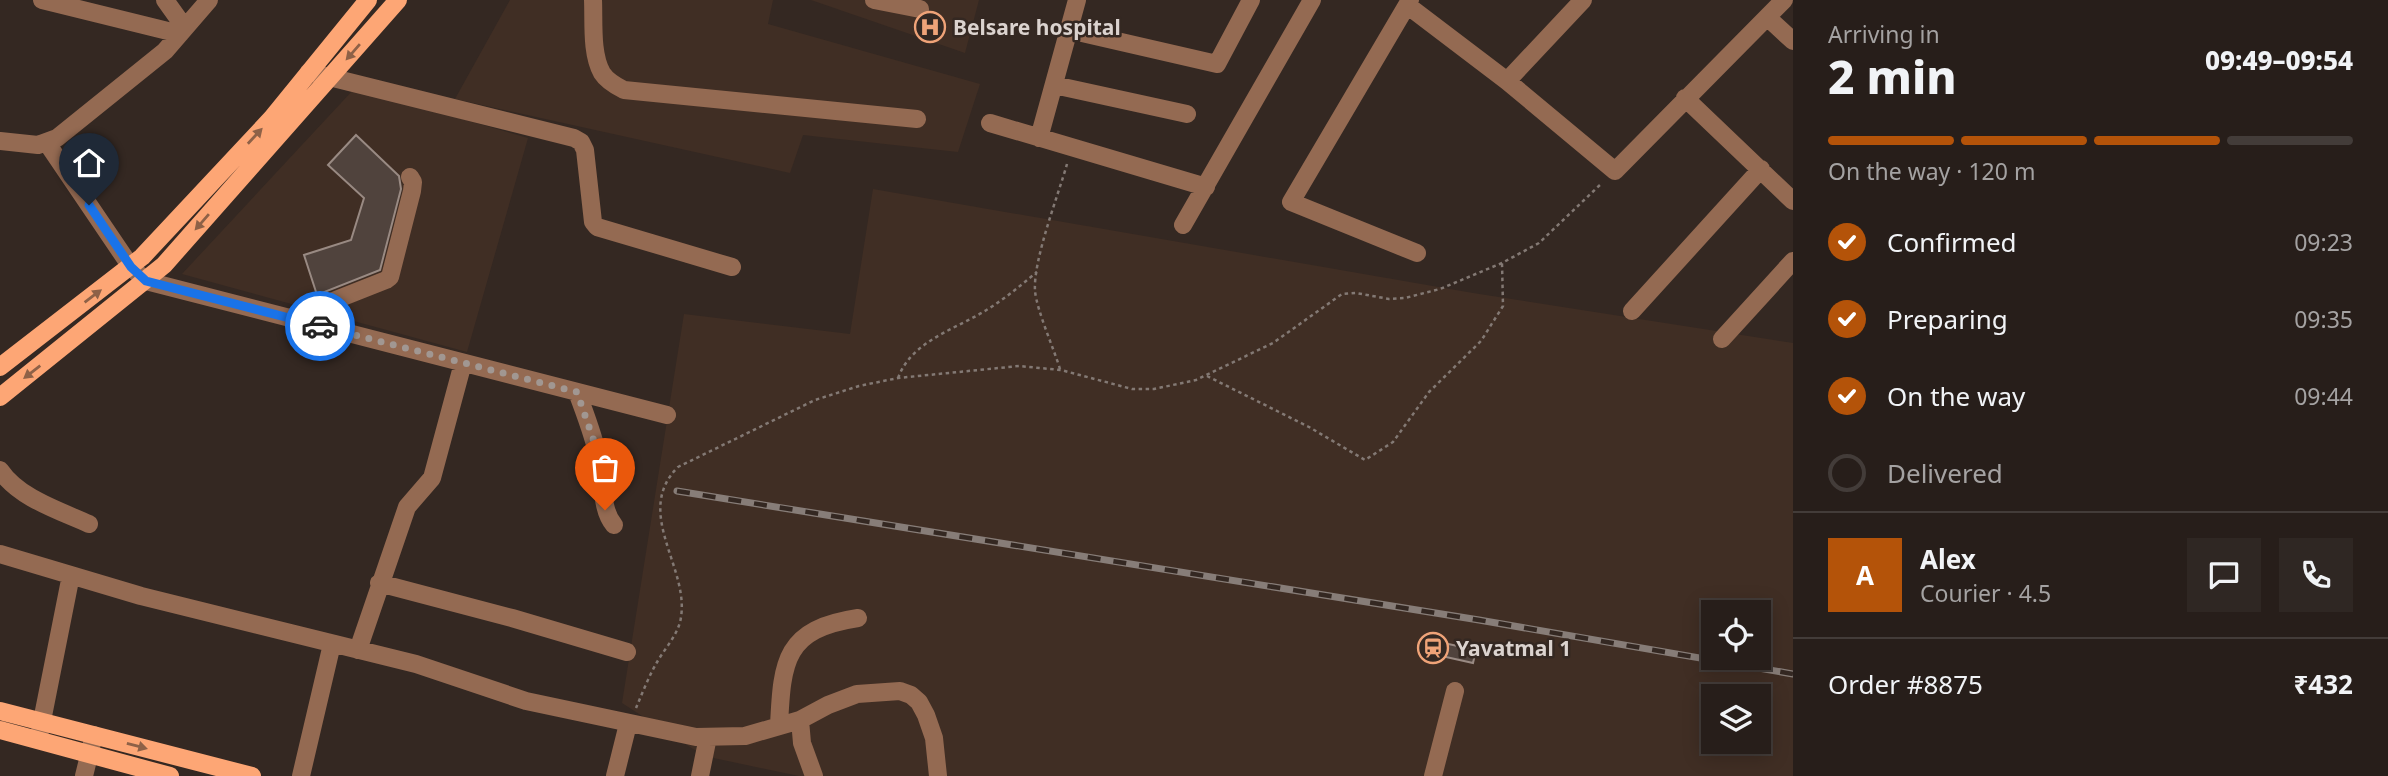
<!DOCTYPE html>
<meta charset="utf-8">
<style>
:root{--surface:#271e1a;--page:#2f2723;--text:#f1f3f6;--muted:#a4a2a2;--line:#433c39;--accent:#b45309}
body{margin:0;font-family:"Noto Sans",sans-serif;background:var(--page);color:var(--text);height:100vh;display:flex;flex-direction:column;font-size:26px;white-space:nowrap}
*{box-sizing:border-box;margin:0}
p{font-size:23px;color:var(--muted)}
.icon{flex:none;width:38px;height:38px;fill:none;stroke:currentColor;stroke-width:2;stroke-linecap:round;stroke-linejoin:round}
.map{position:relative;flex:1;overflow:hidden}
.side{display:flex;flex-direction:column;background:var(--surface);width:595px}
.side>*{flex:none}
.fabs{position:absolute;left:1701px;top:600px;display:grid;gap:14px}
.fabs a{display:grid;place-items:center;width:70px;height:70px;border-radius:0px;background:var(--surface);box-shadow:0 4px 18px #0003,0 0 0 2px var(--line);font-size:35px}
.pin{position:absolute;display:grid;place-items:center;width:60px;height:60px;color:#fff;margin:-72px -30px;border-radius:50% 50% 50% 0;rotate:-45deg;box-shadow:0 0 7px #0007}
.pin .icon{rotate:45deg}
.courier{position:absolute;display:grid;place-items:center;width:70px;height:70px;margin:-35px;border:5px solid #1a73e8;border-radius:50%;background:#fff;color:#222;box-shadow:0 2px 9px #0007}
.headline em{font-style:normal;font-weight:800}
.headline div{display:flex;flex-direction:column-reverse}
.headline{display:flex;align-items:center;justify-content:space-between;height:119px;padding:0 35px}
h1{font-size:46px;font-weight:800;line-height:52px}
.bar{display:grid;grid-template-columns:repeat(4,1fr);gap:10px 7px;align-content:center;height:84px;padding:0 35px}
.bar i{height:9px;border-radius:5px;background:var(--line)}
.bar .current{background:var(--accent)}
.bar p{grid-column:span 4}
.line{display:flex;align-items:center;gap:18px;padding:0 35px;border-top:2px solid var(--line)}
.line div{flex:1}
.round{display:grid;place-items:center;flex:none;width:74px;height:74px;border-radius:0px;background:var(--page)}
ol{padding:0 35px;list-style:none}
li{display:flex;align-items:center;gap:21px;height:77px}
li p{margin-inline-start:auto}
li .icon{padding:7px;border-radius:50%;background:var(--accent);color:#fff;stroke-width:4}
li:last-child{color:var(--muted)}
li i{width:38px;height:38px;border:4px solid var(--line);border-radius:50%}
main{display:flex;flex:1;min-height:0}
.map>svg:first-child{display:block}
.built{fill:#402e24;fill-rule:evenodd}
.building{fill:#50433d;stroke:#998a83;stroke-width:2}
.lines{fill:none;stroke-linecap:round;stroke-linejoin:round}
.path{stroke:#837974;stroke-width:2.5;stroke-dasharray:3.5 3.5;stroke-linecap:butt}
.minor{stroke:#946a52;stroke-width:18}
.major{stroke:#fda675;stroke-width:18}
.rail-casing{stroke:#877d78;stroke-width:7}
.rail{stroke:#342822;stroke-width:4.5;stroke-dasharray:13;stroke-linecap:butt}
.oneway{fill:#8e6147}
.done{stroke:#a19792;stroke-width:7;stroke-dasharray:0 12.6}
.route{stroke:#1a73e8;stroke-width:9}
.labels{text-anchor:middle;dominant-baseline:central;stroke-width:5;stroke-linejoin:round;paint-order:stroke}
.poi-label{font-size:21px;font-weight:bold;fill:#dbd3cf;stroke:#342822;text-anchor:start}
</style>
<main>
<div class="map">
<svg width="1793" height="776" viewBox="0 0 1793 776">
<rect width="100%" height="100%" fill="#342822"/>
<path class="built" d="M510,0H773L768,24L980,84L958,152L803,135L790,173L455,99Z
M811,0H979L965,53Z
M355,88L528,138L467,352L182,274Z
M873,189L1473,293L1793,343V776H799L704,756L622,703L684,314L850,334ZM1713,612H1759V658H1713ZM1713,696H1759V742H1713Z"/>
<path class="building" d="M356,135L399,176L401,189L380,270L317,295L304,255L351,240L364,198L328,165Z
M1430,640L1476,650L1473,663L1428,653Z"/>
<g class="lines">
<path class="path" d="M1060,369C1054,349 1037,311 1035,291C1033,260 1058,196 1067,164
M1207,376L1309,427L1365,460L1393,442L1429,392L1481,341L1503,306L1502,263
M898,378C912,340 957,329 988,309C1006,298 1021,285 1037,272
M636,708C642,694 648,678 656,664C664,649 679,634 681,617C689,567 633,512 678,467L815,400L859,386L898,378L1019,366L1061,370L1132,389H1154L1196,380L1273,343L1342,294L1356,293L1389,299L1405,298L1440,289L1502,263L1539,243L1602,183"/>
<path class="minor" d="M42,0L180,34
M165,0L185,28
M593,0C594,22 591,54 602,73C607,81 616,86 624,90L917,119
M874,0L920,9
M1410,0L1291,202L1417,253
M1407,5L1507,81L1615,171L1784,0
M1767,17L1793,41
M1069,30L1217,64L1251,0
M309,72L574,138L581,142L585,150L593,222L597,227L732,267
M1507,81L1583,0
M1054,85L1187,114
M1685,98L1793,201
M990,123L1206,187
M1039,138L1077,0
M0,141L38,145L57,138L165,51L209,0
M47,143L131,267L146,281L667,415
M1183,225L1312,0
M1632,311L1761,169
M290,318L386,280L390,277L412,191L413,182L410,177
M1722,339L1793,261
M577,392C585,413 593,434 598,456C604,478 600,509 614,525
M0,470C19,498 58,510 89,524
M0,554L141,596L416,664L526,701L696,737L745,736L800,720L828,705L857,694L900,691L911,695L919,702L926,715L934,738L938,776
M379,583L512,618L627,652
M358,650L407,507L432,478L463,363
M800,720L802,743L814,776
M779,726C782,660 785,629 858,618
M39,736L71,575
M84,776L94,735
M301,776L332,644
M615,776L628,724
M700,776L708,737
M1433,776L1455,691"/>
<path class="major" d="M0,367L142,257L272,118L368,0
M0,397L164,265L398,0
M0,711L252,776
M0,730L170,776"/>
<g class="rail-casing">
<path id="rail" d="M677,491L1479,620L1793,674"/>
</g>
<use href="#rail" class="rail"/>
</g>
<defs><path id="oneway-solid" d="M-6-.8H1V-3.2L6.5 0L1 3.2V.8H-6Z" transform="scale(1.75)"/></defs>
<g class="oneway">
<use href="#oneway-solid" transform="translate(353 52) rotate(131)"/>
<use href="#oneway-solid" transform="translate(255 136) rotate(-47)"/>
<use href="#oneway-solid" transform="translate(202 222) rotate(131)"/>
<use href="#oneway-solid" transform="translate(93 296) rotate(-37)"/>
<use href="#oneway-solid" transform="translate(32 372) rotate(142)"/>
<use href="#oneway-solid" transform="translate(137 746) rotate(15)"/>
</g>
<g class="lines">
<path class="done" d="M320,326L577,392L598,453L603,479L605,510"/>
<path class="route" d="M89,205L131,267L146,281L320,326"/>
</g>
<defs>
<g id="hospital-ring" transform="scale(1.575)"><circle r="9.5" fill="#342822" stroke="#efa378" stroke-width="1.5"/><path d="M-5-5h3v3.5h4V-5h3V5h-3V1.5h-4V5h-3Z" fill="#efa378"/></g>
<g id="station-ring" transform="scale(1.575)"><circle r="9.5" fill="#342822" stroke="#efa378" stroke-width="1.5"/><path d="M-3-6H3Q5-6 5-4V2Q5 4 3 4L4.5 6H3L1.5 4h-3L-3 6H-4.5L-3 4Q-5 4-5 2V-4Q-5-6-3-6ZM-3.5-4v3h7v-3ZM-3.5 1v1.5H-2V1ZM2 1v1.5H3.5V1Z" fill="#efa378"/></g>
</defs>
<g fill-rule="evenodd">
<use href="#hospital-ring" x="930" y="27"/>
<use href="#station-ring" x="1433" y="648"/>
</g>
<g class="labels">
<g class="poi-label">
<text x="953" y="27">Belsare hospital</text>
<text x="1456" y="648">Yavatmal 1</text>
</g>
</g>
</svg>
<div class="fabs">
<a><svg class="icon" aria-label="locate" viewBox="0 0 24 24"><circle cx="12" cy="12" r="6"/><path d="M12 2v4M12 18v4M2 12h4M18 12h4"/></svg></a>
<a><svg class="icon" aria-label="layers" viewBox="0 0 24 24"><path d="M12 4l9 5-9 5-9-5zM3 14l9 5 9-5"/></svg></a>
</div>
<div class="pin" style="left:605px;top:510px;background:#ea580c"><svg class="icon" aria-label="bag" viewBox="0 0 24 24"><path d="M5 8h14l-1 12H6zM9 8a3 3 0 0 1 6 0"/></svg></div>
<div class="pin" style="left:89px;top:205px;background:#1f2937"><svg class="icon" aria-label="home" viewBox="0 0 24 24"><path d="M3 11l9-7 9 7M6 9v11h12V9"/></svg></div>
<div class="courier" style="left:320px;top:326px"><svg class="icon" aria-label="car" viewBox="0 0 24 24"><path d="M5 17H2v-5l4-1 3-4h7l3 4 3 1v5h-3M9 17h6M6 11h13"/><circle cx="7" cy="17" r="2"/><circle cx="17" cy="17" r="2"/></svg></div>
</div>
<section class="side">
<div class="headline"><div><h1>2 min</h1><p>Arriving in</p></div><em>09:49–09:54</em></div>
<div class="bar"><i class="current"></i><i class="current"></i><i class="current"></i><i></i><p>On the way · 120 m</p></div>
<ol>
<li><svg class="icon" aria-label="check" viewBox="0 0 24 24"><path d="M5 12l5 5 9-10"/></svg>Confirmed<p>09:23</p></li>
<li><svg class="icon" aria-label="check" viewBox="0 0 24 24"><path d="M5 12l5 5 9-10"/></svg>Preparing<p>09:35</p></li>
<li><svg class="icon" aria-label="check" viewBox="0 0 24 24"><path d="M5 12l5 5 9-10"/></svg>On the way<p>09:44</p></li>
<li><i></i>Delivered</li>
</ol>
<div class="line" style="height:126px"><b class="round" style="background:var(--accent);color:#fff">A</b><div><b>Alex</b><p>Courier · 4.5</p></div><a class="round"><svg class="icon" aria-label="chat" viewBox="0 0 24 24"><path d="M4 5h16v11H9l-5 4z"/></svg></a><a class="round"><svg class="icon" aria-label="phone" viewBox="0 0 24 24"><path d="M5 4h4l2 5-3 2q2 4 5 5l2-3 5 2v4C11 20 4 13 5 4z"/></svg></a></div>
<div class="line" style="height:91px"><div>Order #8875</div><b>₹432</b></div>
</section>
</main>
